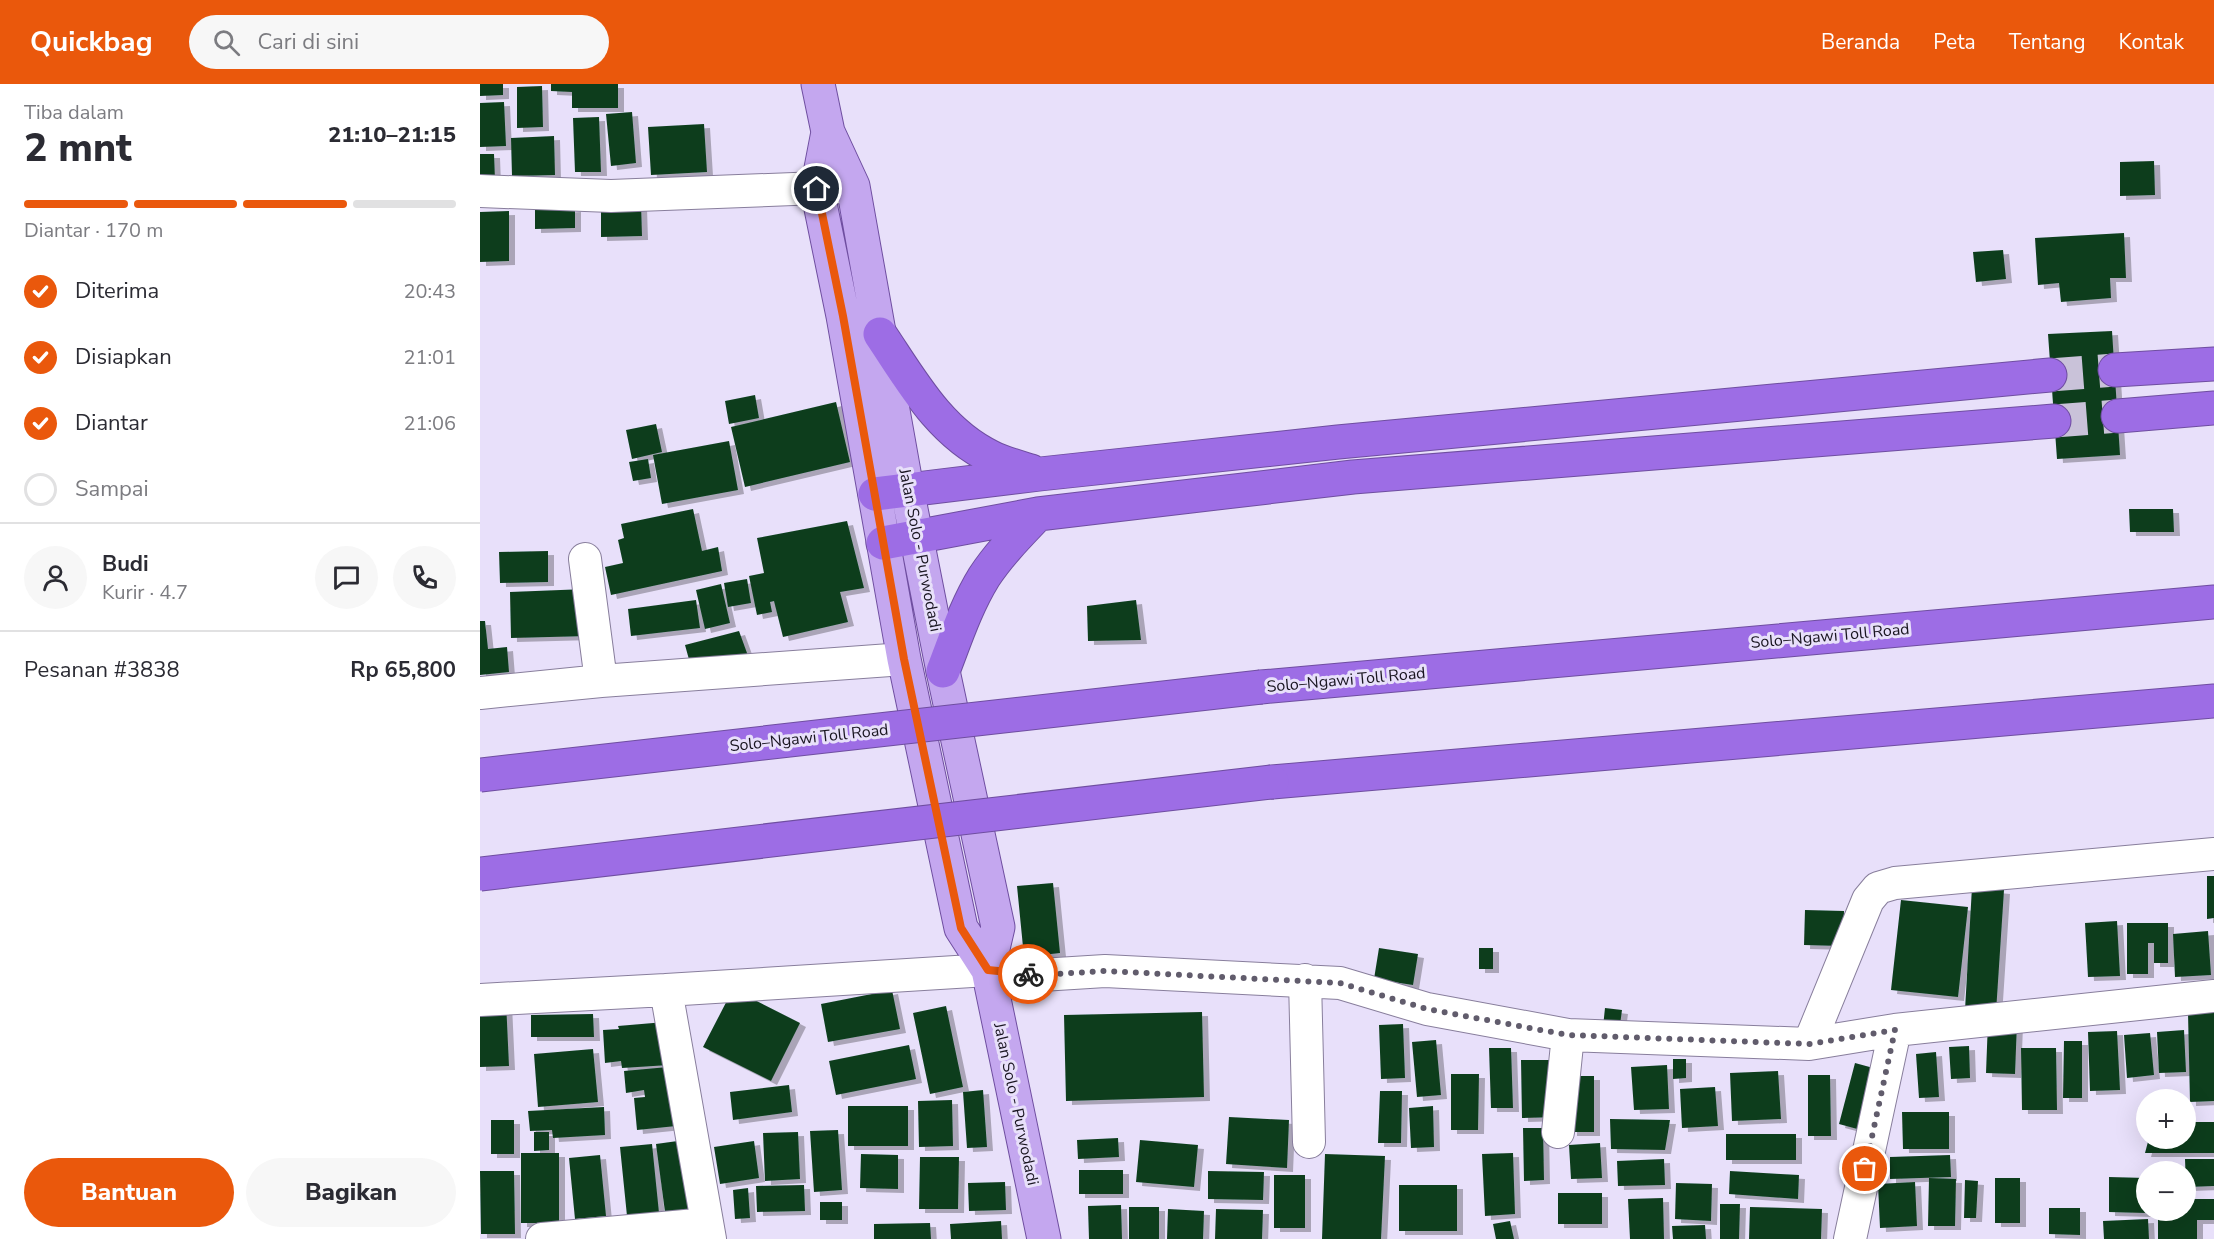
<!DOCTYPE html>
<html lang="id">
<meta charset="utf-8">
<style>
:root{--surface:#fff;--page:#f7f7f7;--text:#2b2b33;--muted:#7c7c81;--line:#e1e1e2;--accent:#ea580c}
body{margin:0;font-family:"Nunito Sans",sans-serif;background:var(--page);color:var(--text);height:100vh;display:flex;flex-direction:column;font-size:22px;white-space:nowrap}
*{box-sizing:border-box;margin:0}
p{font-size:20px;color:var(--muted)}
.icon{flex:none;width:33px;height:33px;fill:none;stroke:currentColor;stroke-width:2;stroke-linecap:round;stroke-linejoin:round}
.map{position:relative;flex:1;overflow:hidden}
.panel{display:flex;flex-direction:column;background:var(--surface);width:480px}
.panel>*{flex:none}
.controls{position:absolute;left:1656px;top:1005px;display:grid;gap:12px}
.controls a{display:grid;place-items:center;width:60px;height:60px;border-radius:50%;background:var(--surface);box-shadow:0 6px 24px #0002;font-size:30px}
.pin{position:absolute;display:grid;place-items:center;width:51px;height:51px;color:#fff;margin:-26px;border:3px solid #fff;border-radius:50%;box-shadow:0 2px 6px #0007}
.courier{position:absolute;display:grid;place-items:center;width:60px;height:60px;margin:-30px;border:4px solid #ea580c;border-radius:50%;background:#fff;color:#222;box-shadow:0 2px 8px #0007}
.headline em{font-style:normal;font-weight:800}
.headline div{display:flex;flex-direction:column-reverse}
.headline{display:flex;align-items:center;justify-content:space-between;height:102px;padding:0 24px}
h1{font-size:39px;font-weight:800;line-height:45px}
.bar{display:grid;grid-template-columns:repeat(4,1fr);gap:9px 6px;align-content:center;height:72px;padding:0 24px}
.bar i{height:8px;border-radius:4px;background:var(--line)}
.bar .on{background:var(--accent)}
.bar p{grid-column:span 4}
.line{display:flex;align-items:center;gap:15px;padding:0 24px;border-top:2px solid var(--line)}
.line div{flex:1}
.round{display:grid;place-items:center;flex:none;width:63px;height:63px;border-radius:32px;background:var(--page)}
ol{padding:0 24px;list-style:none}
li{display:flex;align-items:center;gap:18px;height:66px}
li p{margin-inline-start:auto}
li .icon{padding:6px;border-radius:50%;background:var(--accent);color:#fff;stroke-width:4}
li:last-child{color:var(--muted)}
li i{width:33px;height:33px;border:3px solid var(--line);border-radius:50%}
.button{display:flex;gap:12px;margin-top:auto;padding:12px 24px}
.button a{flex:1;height:69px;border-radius:36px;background:var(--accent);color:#fff;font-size:24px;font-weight:800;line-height:69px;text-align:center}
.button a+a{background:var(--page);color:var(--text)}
header{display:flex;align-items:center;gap:36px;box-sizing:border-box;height:84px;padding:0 30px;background:var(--accent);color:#fff}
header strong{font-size:28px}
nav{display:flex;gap:33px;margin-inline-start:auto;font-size:21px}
.search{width:420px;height:54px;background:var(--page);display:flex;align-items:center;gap:15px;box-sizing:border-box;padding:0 21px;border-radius:33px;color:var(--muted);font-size:22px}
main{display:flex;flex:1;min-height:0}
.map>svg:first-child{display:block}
.building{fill:#0b3e1e;filter:url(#shadow)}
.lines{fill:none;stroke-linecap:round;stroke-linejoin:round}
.motorway-tunnel{stroke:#c9c2d9;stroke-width:33;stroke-dasharray:33 16;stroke-linecap:butt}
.minor-casing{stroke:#887e9c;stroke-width:34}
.primary-casing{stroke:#6f4ea0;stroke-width:35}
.motorway-casing{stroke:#6f4ea0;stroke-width:35}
.minor{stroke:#fff;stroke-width:32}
.primary{stroke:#c4a7ef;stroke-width:33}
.motorway{stroke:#9d6de5;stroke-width:33}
.motorway-bridge-casing{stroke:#6f4ea0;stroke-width:35;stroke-linecap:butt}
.motorway-bridge{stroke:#9d6de5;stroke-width:33}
.done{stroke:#615c6c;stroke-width:6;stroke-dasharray:0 10.8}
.route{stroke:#ea580c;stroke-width:8}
.labels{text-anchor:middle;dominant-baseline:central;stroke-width:6;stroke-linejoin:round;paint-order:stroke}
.street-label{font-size:16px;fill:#191520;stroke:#e8e0fa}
</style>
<header>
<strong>Quickbag</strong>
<div class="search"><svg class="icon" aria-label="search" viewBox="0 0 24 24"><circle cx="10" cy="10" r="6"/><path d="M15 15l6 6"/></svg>Cari di sini</div>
<nav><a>Beranda</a><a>Peta</a><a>Tentang</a><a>Kontak</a></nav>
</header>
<main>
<section class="panel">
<div class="headline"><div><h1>2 mnt</h1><p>Tiba dalam</p></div><em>21:10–21:15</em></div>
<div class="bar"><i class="on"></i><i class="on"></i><i class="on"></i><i></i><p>Diantar · 170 m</p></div>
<ol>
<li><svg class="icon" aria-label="check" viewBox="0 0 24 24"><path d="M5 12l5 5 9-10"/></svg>Diterima<p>20:43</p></li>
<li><svg class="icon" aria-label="check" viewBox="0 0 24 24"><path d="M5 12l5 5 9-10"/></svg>Disiapkan<p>21:01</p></li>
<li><svg class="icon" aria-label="check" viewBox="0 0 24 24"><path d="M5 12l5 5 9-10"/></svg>Diantar<p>21:06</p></li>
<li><i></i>Sampai</li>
</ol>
<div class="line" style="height:108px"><a class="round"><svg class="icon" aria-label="person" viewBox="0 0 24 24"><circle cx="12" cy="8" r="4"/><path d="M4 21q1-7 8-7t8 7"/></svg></a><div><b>Budi</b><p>Kurir · 4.7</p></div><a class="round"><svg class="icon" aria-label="chat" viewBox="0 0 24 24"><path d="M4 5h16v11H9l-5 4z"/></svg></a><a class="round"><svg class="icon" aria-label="phone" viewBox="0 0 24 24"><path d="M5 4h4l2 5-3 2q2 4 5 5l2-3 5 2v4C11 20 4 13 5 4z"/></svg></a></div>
<div class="line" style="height:78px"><div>Pesanan #3838</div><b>Rp 65,800</b></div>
<div class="button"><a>Bantuan</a><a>Bagikan</a></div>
</section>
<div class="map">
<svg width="1734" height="1155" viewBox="0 0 1734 1155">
<defs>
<filter id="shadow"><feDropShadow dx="6" dy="4" stdDeviation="0" flood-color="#0004"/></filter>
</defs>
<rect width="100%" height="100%" fill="#e8e0fa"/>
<path class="building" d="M0,0H23V11L0,12Z
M71,0H138V24H92V8L71,7Z
M62,2L63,43L37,44V3Z
M24,18L26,62L0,63V19Z
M152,28L156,79L131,82L126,30Z
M119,33L121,88H95L93,34Z
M224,40L227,88L171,91L168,43Z
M74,52L75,91L32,92L31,54Z
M0,70H14L15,96H0Z
M1674,77L1675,111L1640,112V78Z
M121,120H161L162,152L121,153Z
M95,124V144L55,145V126Z
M29,127V177L0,178V128Z
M1644,149L1646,194H1630L1631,214L1581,218L1579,199L1558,201L1555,154Z
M1523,166L1526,195L1496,198L1493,168Z
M1632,247L1640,371L1577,375L1568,250Z
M275,311L279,334L249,340L245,317Z
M356,318L370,378L265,403L251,343Z
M176,340L182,368L152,375L146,346Z
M249,357L258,406L182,420L173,371Z
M168,375L171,394L153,397L149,378Z
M213,425L222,467L238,463L242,487L131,511L125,483L143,479L138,456L144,454L141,440Z
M1649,425H1693L1694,448H1650Z
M367,437L384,504L360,508L368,538L303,553L294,517L290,518L292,528L277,531L269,492L284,489L277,454Z
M68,467V498L20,499L19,468Z
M267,495L271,519L248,523L244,499Z
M241,500L250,539L225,545L216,506Z
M106,505L108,552L31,554L30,508Z
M216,516L220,544L151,552L148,525Z
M656,516L661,556L608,557L607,522Z
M0,537H5L8,565L27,563L29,588L0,591Z
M259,547L271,580L213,590L205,561Z
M1727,792H1734V834L1727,835Z
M573,799L580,869L544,873L537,802Z
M1492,803L1524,806L1516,928L1485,926Z
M1421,816L1488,823L1478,913L1411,906Z
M1325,826L1364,827L1363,862L1324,861Z
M1637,837L1640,892L1608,893L1605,839Z
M1647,839H1688V879H1674V859H1668V890H1647Z
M1728,847L1731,891L1695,893L1693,850Z
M899,864L938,870L933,901L894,895Z
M999,864H1013V885H999Z
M253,905L320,939L291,997L223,963Z
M412,906L420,945L348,958L341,920Z
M26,917L29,982L0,983V918Z
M466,922L483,1003L450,1010L433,929Z
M1125,924L1142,926L1140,941L1123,943Z
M722,928L724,1013L586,1017L584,931Z
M1734,928V1017L1710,1018L1708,929Z
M113,930L114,953H51V931Z
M1508,937L1537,938L1535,990L1506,989Z
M185,938L189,981L142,984L141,977L125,979L123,946L139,945L138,942Z
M923,940L925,994L901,995L899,941Z
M1704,946L1706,988L1679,989L1677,948Z
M1637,947L1640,1006L1610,1007L1608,948Z
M1670,949L1674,991L1647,994L1644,951Z
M956,956L961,1011L937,1013L932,958Z
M1584,957H1602V1014H1583Z
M429,961L436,995L356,1011L349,977Z
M1489,962L1490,994L1471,995L1469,963Z
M1009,964H1031L1033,1024H1011Z
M1541,964H1576L1577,1026H1542Z
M113,965L118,1018L58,1023L54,970Z
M1456,968L1459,1013L1439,1014L1436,970Z
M1193,975H1206V994L1193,995Z
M1041,976H1076L1077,1033L1042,1034Z
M1375,979L1397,985L1381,1046L1359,1040Z
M1187,981L1189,1025L1154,1026L1151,983Z
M199,982L206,1041L157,1046L154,1014L165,1013L164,1006L146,1009L144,987Z
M1298,987L1301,1035L1252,1037L1250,989Z
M971,990H999L998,1046H971Z
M1328,991H1350L1351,1052H1328Z
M1091,992H1114V1048H1091Z
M309,1001L312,1028L253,1036L250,1008Z
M1235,1003L1238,1042L1202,1044L1200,1005Z
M503,1006L507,1063L487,1064L483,1008Z
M900,1007H922L921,1059H898Z
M472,1016L473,1062L439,1063L438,1017Z
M368,1022H428V1062H368Z
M953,1022L954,1063L931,1064L929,1024Z
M124,1023L125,1051L73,1054L72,1046L50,1047L48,1027Z
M1422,1028H1469V1065H1423Z
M749,1033L809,1036L807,1084L746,1080Z
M1130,1035L1190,1036L1185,1066L1131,1065Z
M11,1036H34V1070H11Z
M1706,1038H1734V1069H1665L1669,1054H1706Z
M1043,1044H1063L1064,1096L1044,1097Z
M358,1046L362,1106L334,1108L330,1047Z
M54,1048H69V1066L54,1067Z
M318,1048L320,1095L285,1097L283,1049Z
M1246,1050H1316V1076H1246Z
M638,1054L639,1073L598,1075L597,1056Z
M205,1056L214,1124L185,1128L176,1060Z
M660,1056L718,1061L714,1103L656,1098Z
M274,1057L279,1094L240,1100L234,1063Z
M1120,1059L1122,1094L1091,1095L1089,1061Z
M172,1060L179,1129L147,1132L140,1063Z
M41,1069H79V1139H41Z
M1033,1069L1035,1130L1005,1132L1002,1070Z
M381,1070L418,1071V1105L380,1104Z
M845,1070L905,1072L901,1155H842Z
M120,1071L126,1132L95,1135L89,1074Z
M1470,1071L1471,1093L1410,1095V1073Z
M440,1073H479L478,1125H439Z
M1184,1075L1185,1101L1138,1102L1137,1077Z
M1705,1075H1734V1102L1706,1103Z
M599,1086H643V1110H599Z
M0,1087H34L35,1150H1Z
M728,1087L784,1088L783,1116L728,1115Z
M1250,1087L1319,1091L1318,1115L1249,1110Z
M794,1091H825V1144H794Z
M1629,1093L1666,1094V1129L1629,1128Z
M1449,1094L1476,1095L1475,1142H1448Z
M1515,1094H1540V1139H1515Z
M1485,1096L1498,1097L1496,1134H1484Z
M525,1098L526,1126L489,1127L488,1099Z
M1435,1098L1437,1142L1400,1144L1398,1100Z
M1196,1099L1232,1100L1231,1137L1195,1135Z
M324,1101L325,1127L277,1128L276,1102Z
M919,1101H977V1147H919Z
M268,1104L270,1134L255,1135L253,1106Z
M1078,1109H1122V1140H1078Z
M1183,1114L1184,1155H1150L1148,1115Z
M1706,1115H1734V1136H1717V1155H1678V1126H1706Z
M340,1118H362V1136H340Z
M1240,1120H1260L1259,1155H1240Z
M641,1121L642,1155H609L608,1122Z
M649,1123H679V1155H649Z
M1270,1123L1342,1125L1341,1155H1269Z
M1569,1124H1600V1151L1569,1150Z
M688,1125L724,1127L723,1155H687Z
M736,1125L783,1126L782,1155H735Z
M1668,1135L1669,1155H1624L1623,1137Z
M521,1137L522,1155H471L470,1140Z
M1030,1137L1034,1155H1016L1013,1140Z
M450,1139L451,1155H394V1140Z
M1225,1141L1226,1155H1193L1192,1142Z"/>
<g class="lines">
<path class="motorway-tunnel" d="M1570,291L1635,286
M1574,337L1638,332"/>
<g class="minor-casing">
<path id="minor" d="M0,107L131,112L365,103
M105,475L121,597
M0,609L121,597L424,575
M825,896L829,1058
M0,916L186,906
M1329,960L1388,816L1398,804L1415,799L1734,770
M1078,1048L1088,951
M62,1155L227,1140
M230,1155L186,906L508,886L561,891L625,887L860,899L947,925L1088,951L1329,960L1415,946L1734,912
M1370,1155L1415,946"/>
</g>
<g class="primary-casing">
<path id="primary" d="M338,0L348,48L373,102L427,405L463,587L518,843L508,886
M348,48L337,105L363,232L424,575L481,844L508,886L564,1155"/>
</g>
<g class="motorway-casing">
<path id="motorway" d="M400,250C431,296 459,348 511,373C523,379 538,383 551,387
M1635,286L1734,280
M1638,332L1734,324
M395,410L560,390L858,358L1570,291
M403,459L558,430L873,393L1574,337
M463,587C475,556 486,522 504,493C519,470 539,450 558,430
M781,603L1734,518
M792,698L1734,617"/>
</g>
<use href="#minor" class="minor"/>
<use href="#primary" class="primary"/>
<use href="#motorway" class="motorway"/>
<g class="motorway-bridge-casing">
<path id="motorway-bridge" d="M0,691L781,603
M0,790L792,698"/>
</g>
<use href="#motorway-bridge" class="motorway-bridge"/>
</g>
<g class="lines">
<path class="done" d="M548,890L561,891L625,887L860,899L947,925L1088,951L1329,960L1415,946L1385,1085"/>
<path class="route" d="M337,105L363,232L424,575L481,844L508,886L548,890"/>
</g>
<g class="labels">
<g class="street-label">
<text transform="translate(440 466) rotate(79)">Jalan Solo - Purwodadi</text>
<text transform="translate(1350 552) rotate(-5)">Solo–Ngawi Toll Road</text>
<text transform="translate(866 596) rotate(-5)">Solo–Ngawi Toll Road</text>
<text transform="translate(329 654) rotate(-6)">Solo–Ngawi Toll Road</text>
<text transform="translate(536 1020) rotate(78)">Jalan Solo - Purwodadi</text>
</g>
</g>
</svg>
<div class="controls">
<a>+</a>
<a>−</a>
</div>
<div class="pin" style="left:1385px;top:1085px;background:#ea580c"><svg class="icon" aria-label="bag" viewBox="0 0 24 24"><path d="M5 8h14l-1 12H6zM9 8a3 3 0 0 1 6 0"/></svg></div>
<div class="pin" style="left:337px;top:105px;background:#1f2937"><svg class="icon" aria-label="home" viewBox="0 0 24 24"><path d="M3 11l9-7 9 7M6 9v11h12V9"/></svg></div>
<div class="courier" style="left:548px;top:890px"><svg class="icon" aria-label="bike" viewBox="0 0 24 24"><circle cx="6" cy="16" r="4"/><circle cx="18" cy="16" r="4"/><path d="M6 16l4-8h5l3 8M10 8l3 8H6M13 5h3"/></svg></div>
</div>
</main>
